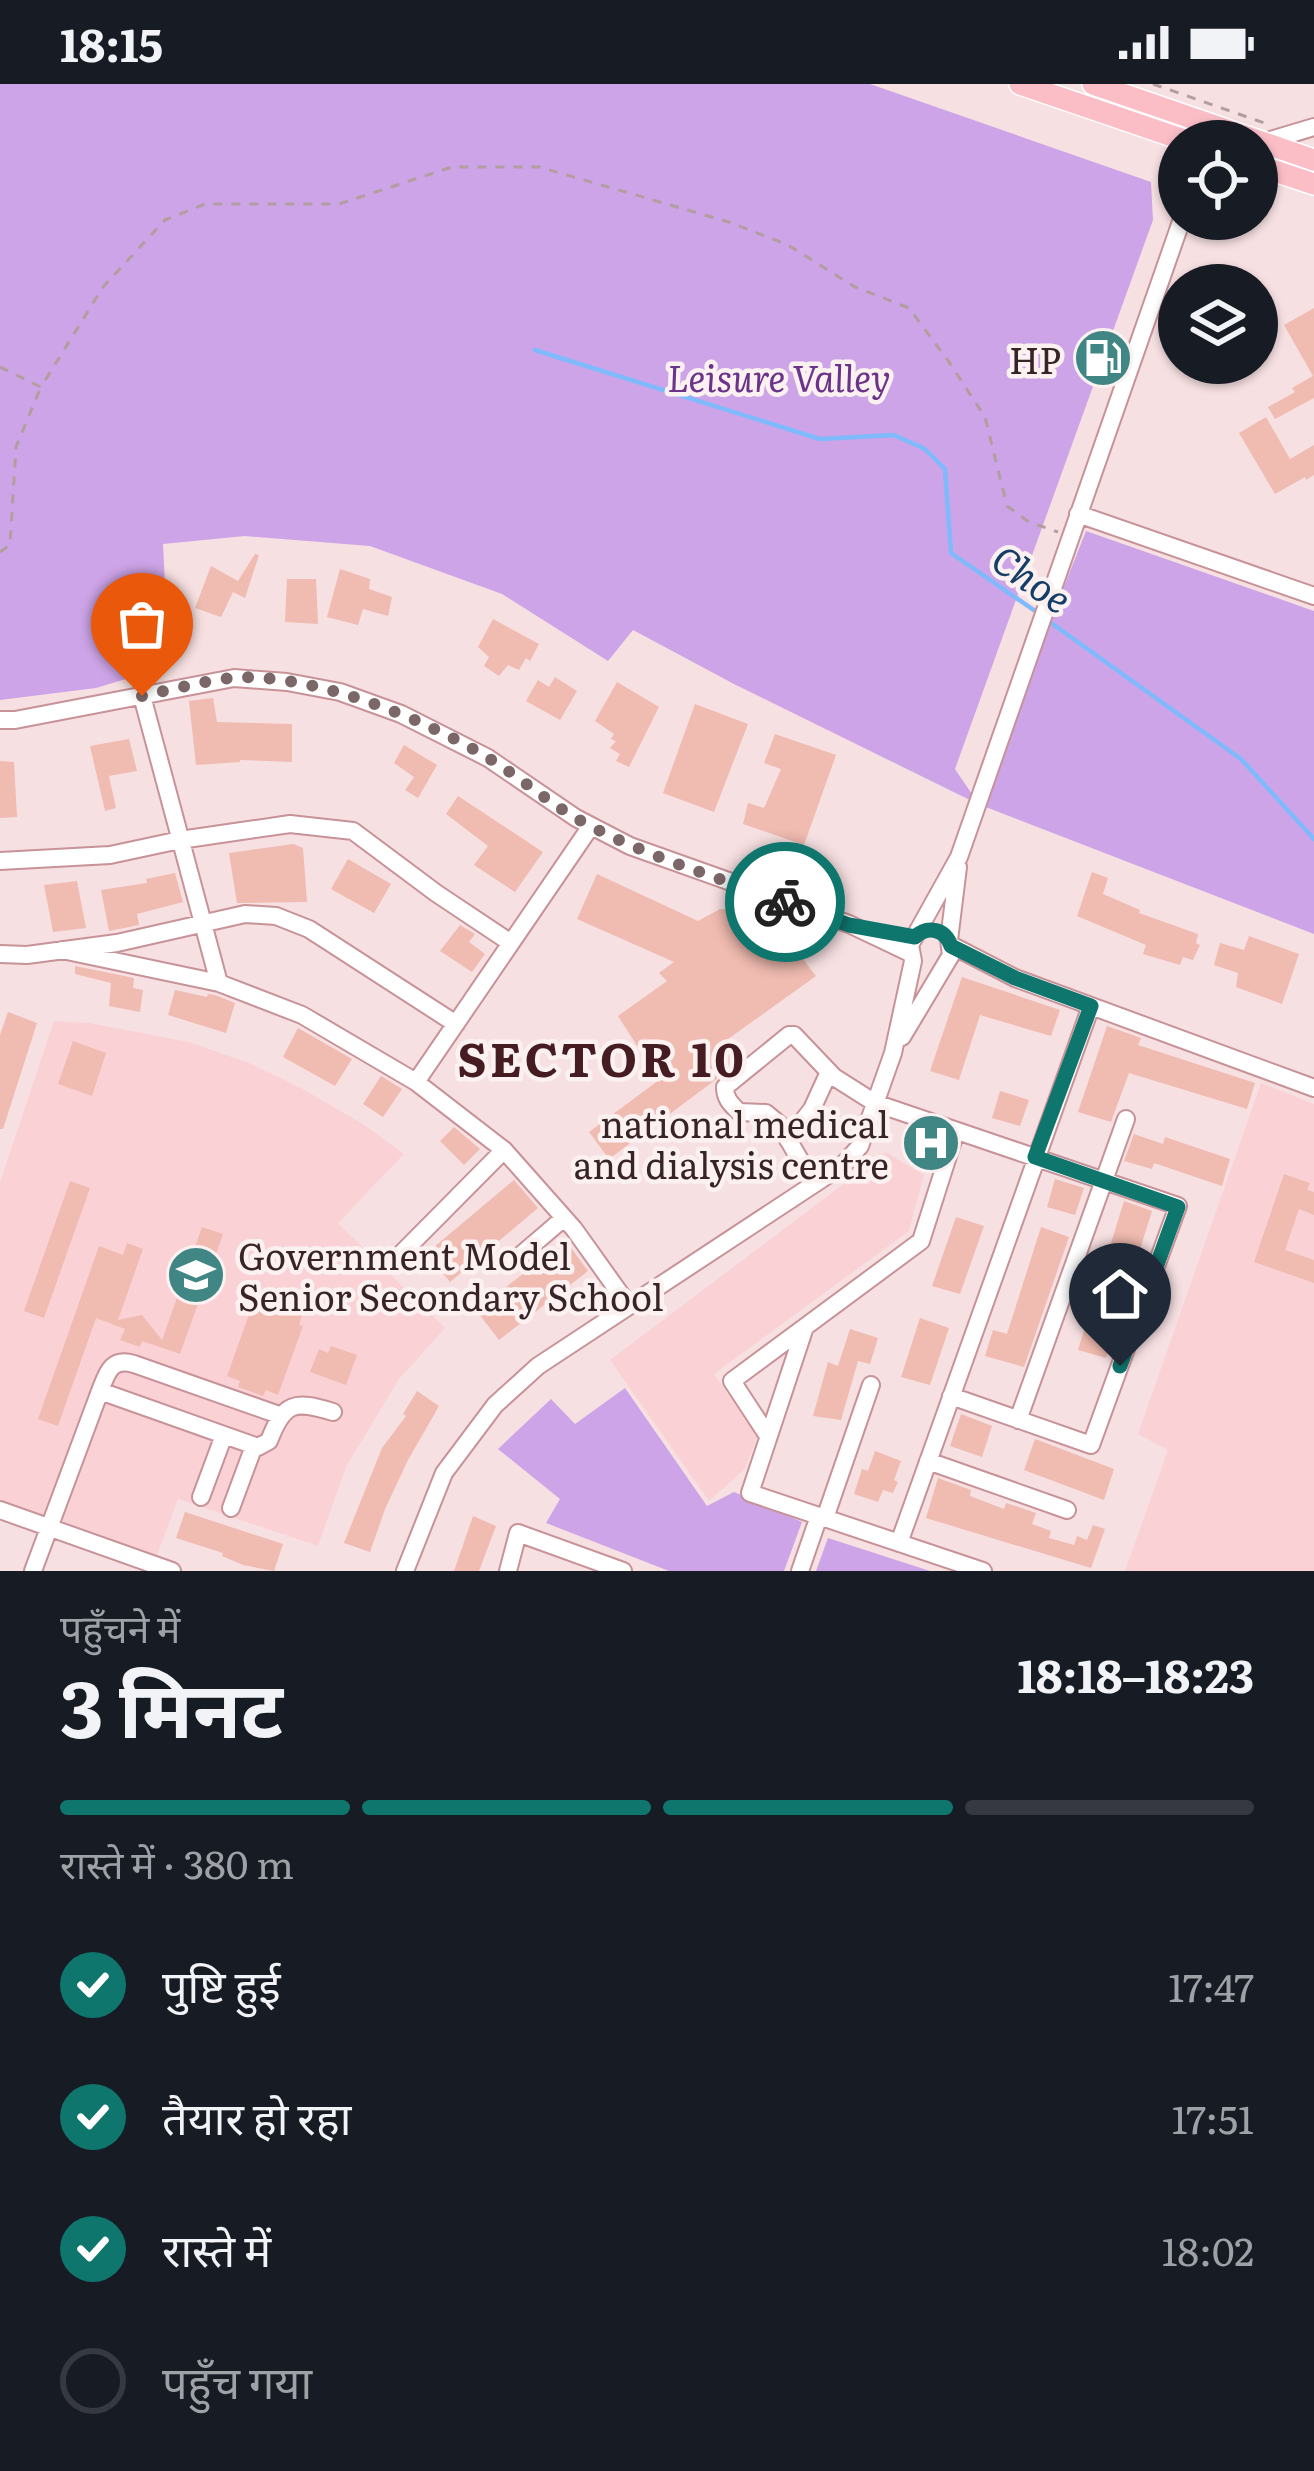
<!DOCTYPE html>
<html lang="hi">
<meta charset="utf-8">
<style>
:root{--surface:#171b24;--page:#242831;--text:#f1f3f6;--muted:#9ea1a6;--line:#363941;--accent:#0f766e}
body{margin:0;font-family:Literata,"Noto Sans Devanagari",serif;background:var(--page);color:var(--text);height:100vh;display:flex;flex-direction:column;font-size:45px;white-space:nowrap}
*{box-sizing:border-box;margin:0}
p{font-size:39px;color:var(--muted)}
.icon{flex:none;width:66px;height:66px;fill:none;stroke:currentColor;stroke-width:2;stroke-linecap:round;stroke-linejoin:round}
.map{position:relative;height:1487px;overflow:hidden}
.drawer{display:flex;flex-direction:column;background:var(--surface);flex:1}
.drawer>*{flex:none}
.controls{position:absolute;left:1158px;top:36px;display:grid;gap:24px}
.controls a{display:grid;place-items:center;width:120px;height:120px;border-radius:50%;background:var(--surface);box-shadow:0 3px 9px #0004;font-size:60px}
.pin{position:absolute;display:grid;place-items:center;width:102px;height:102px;color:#fff;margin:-123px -51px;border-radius:50% 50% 50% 0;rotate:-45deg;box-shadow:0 0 12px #0007}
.pin .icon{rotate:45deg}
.courier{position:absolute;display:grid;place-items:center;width:120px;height:120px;margin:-60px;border:9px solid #0f766e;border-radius:50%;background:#fff;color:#222;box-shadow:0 3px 15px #0007}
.head em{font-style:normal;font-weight:700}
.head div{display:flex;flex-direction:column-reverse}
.head{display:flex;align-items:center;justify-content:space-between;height:204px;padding:0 60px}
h1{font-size:78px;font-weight:700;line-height:90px}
.bar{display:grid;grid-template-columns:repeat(4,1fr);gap:18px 12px;align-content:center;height:144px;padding:0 60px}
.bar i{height:15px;border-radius:9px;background:var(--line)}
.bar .selected{background:var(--accent)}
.bar p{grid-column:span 4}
ol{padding:0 60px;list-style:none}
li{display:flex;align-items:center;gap:36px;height:132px}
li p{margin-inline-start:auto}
li .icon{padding:12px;border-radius:50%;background:var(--accent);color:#fff;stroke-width:4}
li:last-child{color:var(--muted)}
li i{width:66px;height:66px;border:6px solid var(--line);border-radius:50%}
.status{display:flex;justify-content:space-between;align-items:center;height:84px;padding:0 60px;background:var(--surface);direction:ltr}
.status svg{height:33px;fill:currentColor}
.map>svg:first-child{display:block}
.built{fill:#fad2d6}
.green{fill:#cda4e7}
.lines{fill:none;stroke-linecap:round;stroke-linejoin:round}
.stream{stroke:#7fbafc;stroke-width:4.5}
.building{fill:#f0bbb0}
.minor-casing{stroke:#c79298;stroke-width:20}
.major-casing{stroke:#fff;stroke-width:24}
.path{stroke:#b39d9f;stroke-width:3;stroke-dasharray:9 9;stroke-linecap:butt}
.minor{stroke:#fff;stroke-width:16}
.major{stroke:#fbbec7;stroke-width:21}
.done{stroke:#7b6668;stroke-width:12;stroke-dasharray:0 21.6}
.route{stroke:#0f766e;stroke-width:15}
.labels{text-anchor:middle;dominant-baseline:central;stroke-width:9;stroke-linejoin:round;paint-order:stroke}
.poi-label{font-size:36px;fill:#382426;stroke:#fcf1f1;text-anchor:end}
.park-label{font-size:36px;font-style:italic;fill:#6b3389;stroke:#fcf1f1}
.water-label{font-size:39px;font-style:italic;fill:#143d67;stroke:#fcf1f1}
.district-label{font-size:48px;font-weight:bold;letter-spacing:3px;fill:#461c23;stroke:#fcf1f1}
</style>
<div class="status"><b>18:15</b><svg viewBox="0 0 49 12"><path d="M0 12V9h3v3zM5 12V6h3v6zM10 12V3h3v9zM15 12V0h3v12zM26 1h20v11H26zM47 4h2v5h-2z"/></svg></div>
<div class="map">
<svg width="1314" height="1487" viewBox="0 0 1314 1487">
<rect width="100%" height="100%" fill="#f7e0e2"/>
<path class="built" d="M54,937L89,939L189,958L249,979L301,1004L363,1040L404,1070L338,1139L445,1244L399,1295L346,1383L318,1462L178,1415L157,1471L0,1416V1098Z
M1261,999L1314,1020V1487H1125L1168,1366L1138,1350Z
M886,1068L924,1091L909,1147L714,1290L757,1353L745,1385L709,1417L610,1276Z"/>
<path class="green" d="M0,0H870L1151,98L1153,136L955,685L978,719L1086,447L1314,527V850L978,720L734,600L633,546L608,577L502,510L370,462L245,452L163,460L169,582L96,604L0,616Z
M625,1304L707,1422L734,1408L802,1438L784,1487H669L546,1439L560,1415L498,1365L551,1315L575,1340Z
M828,1454L930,1487H816Z"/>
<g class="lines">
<path class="stream" d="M535,266L820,355L894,351L925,365L945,385L951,469L1038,529
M1047,536L1241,675L1314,755"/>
</g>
<path class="building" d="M1314,224V314L1275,335L1268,323L1295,308L1292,304L1313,292L1284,241Z
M1266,333L1290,375L1314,361V391L1306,396L1305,393L1275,410L1239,349Z
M255,470L259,471L245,514L233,508L221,533L195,524L211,482L238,497Z
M340,485L370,495L369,505L392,513L388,532L363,525L358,541L327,533Z
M287,495H316L318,540L285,538Z
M493,535L539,560L530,577L526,574L519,586L508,581L499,592L484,582L489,573L478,563Z
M555,593L577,607L560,636L526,617L538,596L549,603Z
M617,598L659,623L629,683L616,677L620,670L610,664L616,657L611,655L614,650L595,637Z
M213,614L217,638L292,640V678L240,676V678L196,681L189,617Z
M695,620L748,640L714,728L663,709Z
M775,650L836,671L804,761L743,740L748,719L764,724L781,685L764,679Z
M129,655L137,687L109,692L116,724L105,727L90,662Z
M404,661L437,681L418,714L405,706L414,693L394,679Z
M0,677L14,678L17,733L0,734Z
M458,712L543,768L515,808L474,781L488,762L446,730Z
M293,760L303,764L307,818L237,819L229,769Z
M348,775L391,800L374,829L331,805Z
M1092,788L1108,794L1103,810L1140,826L1139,829L1198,850L1196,859L1200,861L1193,876L1183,873L1180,881L1143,870L1146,861L1077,832Z
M175,789L183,818L137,830L139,841L109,847L101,806L147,799L146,795Z
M597,790L698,837L720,825L767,828L816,892L728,955L740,974L714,997L609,1075L589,1048L659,996L618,932L667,897L659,889L674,878L577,835Z
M77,797L86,844L53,848L44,801Z
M460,841L475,850L469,858L485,870L472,888L440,867Z
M1249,852L1299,870L1282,920L1236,903L1238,889L1214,881L1220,859L1244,866Z
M75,882L134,894L133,904L143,906L140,928L109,922L111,899L75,890Z
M962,893L1060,926L1051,952L980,931L959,996L930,987Z
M175,906L207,913L208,910L215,911L235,919L226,949L168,931Z
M8,928L37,939L3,1045H0V951Z
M1107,942L1141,954L1138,961L1255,999L1247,1025L1129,989L1111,1038L1078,1028Z
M298,944L352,975L335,1002L283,973Z
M73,957L106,969L92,1012L58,1000Z
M381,992L402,1005L383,1033L363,1020Z
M1000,1007L1029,1016L1020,1042L992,1034Z
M454,1043L480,1065L464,1081L440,1057Z
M1134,1050L1163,1060L1165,1053L1230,1075L1222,1102L1154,1079L1152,1085L1124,1077Z
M1284,1090L1310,1099L1307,1106L1314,1108V1131L1299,1125L1285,1166L1314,1176V1199L1254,1178Z
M1055,1095L1084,1104L1075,1131L1047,1123Z
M514,1096L538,1124L450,1198L427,1169Z
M70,1097L90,1104L44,1234L24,1227Z
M1124,1117L1152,1127L1106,1274L1078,1266Z
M956,1133L984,1142L960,1210L932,1202Z
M202,1143L223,1150L180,1270L142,1257L140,1263L120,1256L125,1245L96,1234L58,1342L38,1335L99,1162L123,1171L127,1159L143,1165L118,1236L142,1231L162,1256Z
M1041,1143L1069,1153L1024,1283L985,1272L993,1246L1007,1250Z
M566,1157L588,1187L499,1256L476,1226Z
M264,1213L303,1227L299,1241L303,1242L278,1311L266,1306L263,1312L238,1303L240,1297L227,1292L251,1225L258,1227Z
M920,1234L949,1244L930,1301L901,1293Z
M850,1245L878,1254L870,1280L858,1277L841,1336L813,1332L828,1278L838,1282Z
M331,1262L357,1271L346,1301L310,1288L319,1265L328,1269Z
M417,1307L439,1322L408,1376L385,1425L370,1468L344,1459L382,1364L406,1332L403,1330Z
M961,1330L992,1342L982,1373L950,1362Z
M1035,1355L1114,1385L1104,1416L1024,1386Z
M875,1367L901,1377L894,1396L898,1398L893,1409L883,1406L878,1418L854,1410L862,1385L868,1387Z
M938,1394L971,1406L970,1412L1004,1425L1006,1419L1036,1429L1032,1440L1051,1447L1049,1454L1074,1461L1077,1452L1087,1456L1093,1441L1105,1445L1091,1484L926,1434Z
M185,1428L283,1460L274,1487L243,1481L222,1472L223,1469L176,1454Z
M473,1432L496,1442L479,1487H454Z"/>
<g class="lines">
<g class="minor-casing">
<path id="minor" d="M1264,58L1314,43
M1078,430L1314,512
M142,612L219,899
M0,636H15L234,594L287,598L340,608L401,630L488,674L576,734L630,762L849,840L910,869
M0,777L110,771L180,756L290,740L353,747L436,809L511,859
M951,861L1015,894L1314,1004
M62,866L219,899L302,931L416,998L504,1066L574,1145L629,1222
M0,870L27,871L117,859L245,830L276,832L309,845L456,940
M902,953L951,871L949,856L958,783
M416,998L591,742
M788,1056L812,1025L829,988
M814,1100L779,1040L766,1029L739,1028C731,1020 725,1015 725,1003L789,951H794L834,993L875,1019L1178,1122L1091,1361L951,1312
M400,1171L504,1066
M515,1176L564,1134
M805,1243L750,1409L983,1487
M100,1307L258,1363L269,1357C284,1318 294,1316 333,1328
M1018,1336L1126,1035
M768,1352L732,1297L921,1157L956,1047
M928,1377L1067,1426
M201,1413L224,1351
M231,1424L254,1362
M0,1426L172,1487
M825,1434L871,1301
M899,1459L1091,922
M33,1487L100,1307C107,1289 111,1273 134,1280L279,1331
M405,1487L444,1389L495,1321L538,1282L843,1081L860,1062L893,969L913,877L910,861L959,773L1182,135
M508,1487L518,1449L623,1487
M800,1487L819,1432"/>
</g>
<g class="major-casing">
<path id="major" d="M1020,0L1187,57
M1093,0L1314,76
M1257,81L1314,100"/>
</g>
<path class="path" d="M1153,0L1270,41
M0,283L41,303L103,203L165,136L205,120H339L452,83H539L729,138L788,161L855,203L909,224L949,278L985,333L1007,422L1029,438L1058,448
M0,468L10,461L16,363L40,305"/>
<use href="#minor" class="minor"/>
<use href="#major" class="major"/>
</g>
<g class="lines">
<path class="done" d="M142,612C171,606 202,597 231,594C308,587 426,635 490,675C521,694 549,719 581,737C645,772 716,793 785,818"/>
<path class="route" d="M785,818L849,841L915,853C928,841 945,845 951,862L1015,894L1091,922L1035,1073L1178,1123L1120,1282"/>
</g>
<defs>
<g id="fuel-disc" transform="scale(3)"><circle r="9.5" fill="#3f8684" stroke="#fcf1f1"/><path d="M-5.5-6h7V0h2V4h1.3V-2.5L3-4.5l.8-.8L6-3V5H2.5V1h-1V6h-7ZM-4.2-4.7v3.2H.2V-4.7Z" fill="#fff"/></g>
<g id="hospital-disc" transform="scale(3)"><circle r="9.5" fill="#3f8684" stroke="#fcf1f1"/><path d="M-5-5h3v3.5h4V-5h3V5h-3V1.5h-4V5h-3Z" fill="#fff"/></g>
<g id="school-disc" transform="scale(3)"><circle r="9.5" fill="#3f8684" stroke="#fcf1f1"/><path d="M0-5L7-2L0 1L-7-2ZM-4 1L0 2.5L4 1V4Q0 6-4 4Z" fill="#fff"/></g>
</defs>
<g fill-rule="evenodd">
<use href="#fuel-disc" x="1103" y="274"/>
<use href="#hospital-disc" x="931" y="1059"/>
<use href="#school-disc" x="196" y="1191"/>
</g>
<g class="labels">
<g class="poi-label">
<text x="1061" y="274">HP</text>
<text x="889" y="1038">national medical<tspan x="889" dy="41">and dialysis centre</tspan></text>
<text x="238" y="1170" text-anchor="start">Government Model<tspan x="238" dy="41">Senior Secondary School</tspan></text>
</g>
<g class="park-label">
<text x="779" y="292">Leisure Valley</text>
</g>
<g class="water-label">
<text transform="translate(1033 493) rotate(35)">Choe</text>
</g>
<g class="district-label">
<text x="602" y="972">SECTOR 10</text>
</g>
</g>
</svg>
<div class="controls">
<a><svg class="icon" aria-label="locate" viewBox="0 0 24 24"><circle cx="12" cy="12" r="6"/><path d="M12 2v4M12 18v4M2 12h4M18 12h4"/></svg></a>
<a><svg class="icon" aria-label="layers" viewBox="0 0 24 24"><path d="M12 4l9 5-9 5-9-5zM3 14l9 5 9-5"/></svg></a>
</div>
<div class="pin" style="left:142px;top:612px;background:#ea580c"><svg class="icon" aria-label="bag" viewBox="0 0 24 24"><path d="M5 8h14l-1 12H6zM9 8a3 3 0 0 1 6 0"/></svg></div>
<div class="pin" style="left:1120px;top:1282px;background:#1f2937"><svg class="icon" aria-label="home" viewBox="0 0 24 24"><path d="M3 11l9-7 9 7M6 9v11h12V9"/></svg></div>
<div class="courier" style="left:785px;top:818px"><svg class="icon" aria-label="bike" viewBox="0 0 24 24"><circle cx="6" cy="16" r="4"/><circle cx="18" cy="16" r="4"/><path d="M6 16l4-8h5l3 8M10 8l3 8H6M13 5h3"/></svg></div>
</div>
<section class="drawer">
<div class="head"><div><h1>3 मिनट</h1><p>पहुँचने में</p></div><em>18:18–18:23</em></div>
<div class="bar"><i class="selected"></i><i class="selected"></i><i class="selected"></i><i></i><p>रास्ते में · 380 m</p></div>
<ol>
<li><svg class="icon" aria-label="check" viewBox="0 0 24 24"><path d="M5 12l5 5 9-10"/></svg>पुष्टि हुई<p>17:47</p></li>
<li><svg class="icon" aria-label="check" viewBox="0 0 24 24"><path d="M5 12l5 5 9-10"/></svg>तैयार हो रहा<p>17:51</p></li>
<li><svg class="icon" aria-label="check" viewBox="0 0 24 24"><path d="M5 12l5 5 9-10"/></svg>रास्ते में<p>18:02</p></li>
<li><i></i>पहुँच गया</li>
</ol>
</section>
